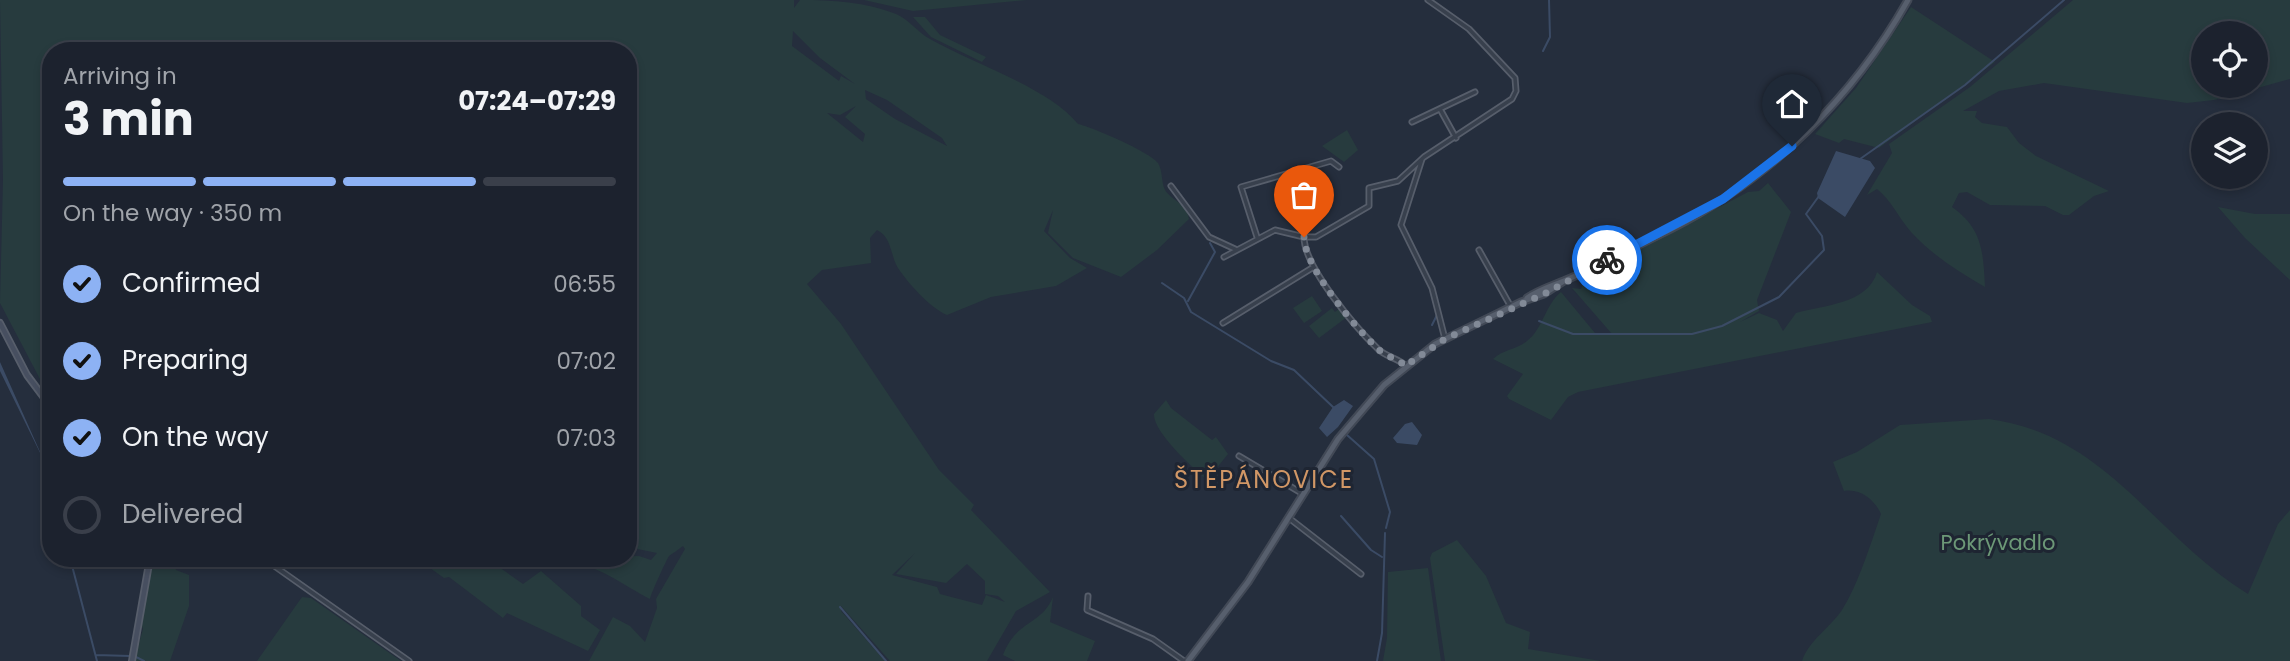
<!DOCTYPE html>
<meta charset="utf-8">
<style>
:root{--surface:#1c222e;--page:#252a36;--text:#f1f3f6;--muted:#a0a4aa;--line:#3a3f4a;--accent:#8db2f4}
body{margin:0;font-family:Poppins,sans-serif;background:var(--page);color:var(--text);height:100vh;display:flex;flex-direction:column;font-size:26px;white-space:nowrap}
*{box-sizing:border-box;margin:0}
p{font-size:23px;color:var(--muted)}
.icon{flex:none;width:38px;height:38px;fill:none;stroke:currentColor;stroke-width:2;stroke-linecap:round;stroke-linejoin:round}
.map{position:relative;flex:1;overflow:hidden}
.sheet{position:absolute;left:42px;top:42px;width:595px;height:525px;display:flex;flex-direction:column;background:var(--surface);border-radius:28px;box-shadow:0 4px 10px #0003,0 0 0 2px var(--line)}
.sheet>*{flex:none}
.buttons{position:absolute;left:2191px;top:21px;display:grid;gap:14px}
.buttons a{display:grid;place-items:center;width:77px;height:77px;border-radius:50%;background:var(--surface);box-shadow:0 4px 10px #0003,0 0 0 2px var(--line);font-size:35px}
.pin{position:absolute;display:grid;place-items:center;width:60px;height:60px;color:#fff;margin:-72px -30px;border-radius:50% 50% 50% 0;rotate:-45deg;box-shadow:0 0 7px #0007}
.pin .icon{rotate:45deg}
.courier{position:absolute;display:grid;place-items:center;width:70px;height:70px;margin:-35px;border:5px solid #1a73e8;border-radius:50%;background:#fff;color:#222;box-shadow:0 2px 9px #0007}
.overview em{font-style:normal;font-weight:700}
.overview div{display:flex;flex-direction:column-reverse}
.overview{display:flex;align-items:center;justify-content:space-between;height:119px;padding:0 21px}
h1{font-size:46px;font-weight:700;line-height:52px}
.bar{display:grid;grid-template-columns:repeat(4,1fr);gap:10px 7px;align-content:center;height:84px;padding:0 21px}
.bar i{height:9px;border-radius:5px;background:var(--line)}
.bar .current{background:var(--accent)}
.bar p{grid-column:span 4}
ol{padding:0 21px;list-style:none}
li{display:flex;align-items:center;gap:21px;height:77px}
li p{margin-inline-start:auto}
li .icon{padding:7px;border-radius:50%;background:var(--accent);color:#111;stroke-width:4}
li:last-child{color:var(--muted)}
li i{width:38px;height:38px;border:4px solid var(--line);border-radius:50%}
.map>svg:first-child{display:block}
.green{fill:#273b3e;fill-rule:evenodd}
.water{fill:#3b4b65}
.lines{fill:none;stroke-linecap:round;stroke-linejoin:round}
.stream{stroke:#3b4b65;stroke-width:2}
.street-casing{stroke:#575e6b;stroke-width:7}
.secondary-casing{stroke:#575e6b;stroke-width:8}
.primary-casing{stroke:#424956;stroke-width:9}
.street{stroke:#38404d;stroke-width:3.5}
.secondary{stroke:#474f60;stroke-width:4.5}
.primary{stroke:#575f6d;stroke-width:5}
.done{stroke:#828a97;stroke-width:7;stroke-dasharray:0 12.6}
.route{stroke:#1a73e8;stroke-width:9}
.labels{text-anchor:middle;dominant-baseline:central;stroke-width:6;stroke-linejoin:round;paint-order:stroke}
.park-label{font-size:21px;fill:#6c9877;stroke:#1e2532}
.quarter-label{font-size:24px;letter-spacing:2px;fill:#d19766;stroke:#1e2532}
</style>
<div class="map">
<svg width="2290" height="661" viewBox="0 0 2290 661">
<rect width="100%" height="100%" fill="#252e3d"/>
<path class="green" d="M0,0H794V8L800,0C832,0 866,2 896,14C910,20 917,32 930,39C972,63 1049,88 1078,124C1092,127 1150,152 1158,163C1163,171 1161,182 1165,190C1173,202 1187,203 1189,219L1157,250L1121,277L1073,258L1048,233L1053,210L1044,231L1070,258L1087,268L1056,286L991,297L947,315C930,308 908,283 898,268C890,255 892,237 877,230L870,238L871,263L822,270L807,284L841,324L939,470L974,505L971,510L1050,592L1016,611L987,661H890L841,606V611L885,661H589L613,617L630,626L645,642L657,608L656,599L685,549L683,546C679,549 672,554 669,556C667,559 651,593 650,599C624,586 597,563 567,563L565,558L639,556L651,560L657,553L628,547V51H51V400L0,303L3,180ZM793,31L820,58L855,84L841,76L839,81L792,46ZM865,90L887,100L942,138L947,146L895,119L866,99ZM856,106L845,117L865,134L863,142L827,113L840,115ZM915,553L896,574L946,583L967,564L985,581V594L998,596L1005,602L986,595L982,605L940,594L937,587L892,575Z
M864,0H1027L913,11Z
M2073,0H2290V79L2214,100L2187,103L2044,83L1999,91L1963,111H1977L1975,117L1982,123L2007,127L2019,143L2036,156L2109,191L2094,196L2069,215H2063L2045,206L1990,205L1967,192L1959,193L1952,207C1983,229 1983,252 1985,287C1958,271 1933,256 1911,232C1898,217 1892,201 1877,189L1867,195L1892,153L1889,144L1970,87ZM2256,33V86H2203V33Z
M1911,7L1995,62L1879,148L1844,139L1839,143L1815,134L1856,88Z
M913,17H925L940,35L986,57L982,62L931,37Z
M1347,130L1358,150L1344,162L1322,146Z
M1768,183L1791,212L1757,300L1759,311L1740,322L1759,313L1777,320L1783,331L1796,313C1824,305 1868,304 1877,272L1912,305L1930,316L1932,322L1578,392L1568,397L1551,420L1509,399L1507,396L1523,374L1493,359C1504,349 1516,350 1527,341C1543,329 1545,305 1561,292L1595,333L1612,334L1572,288L1581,289L1585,278L1748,192L1759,191Z
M2218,207L2255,214H2290V280L2245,238Z
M1312,296L1322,311L1304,323L1293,308Z
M1332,308L1335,312L1340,308L1347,317L1319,338L1309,326Z
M1166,400L1171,408L1212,440L1216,437L1228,454L1207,480C1193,468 1153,432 1154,414Z
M1989,419C2107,435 2153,535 2248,594L2278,524L2290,510V661H1802C1809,640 1830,628 1842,610C1858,585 1871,543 1881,514C1875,500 1860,488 1844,491L1833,462L1857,452L1900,425Z
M1457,540L1486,576L1506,623L1530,632L1528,649L1601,661H1445L1430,558L1432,553Z
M153,558H172L176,570L189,575V606L170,661H134L143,629L141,624Z
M416,558H430L435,565L438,564L434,558H486L523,584L541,571L581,606V616L600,630L588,651L507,613L503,618L449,577L444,578Z
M1428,568L1441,661H1383L1387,638L1388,572Z
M302,597L311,598L401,661H257Z
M1053,597L1050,622L1095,641L1087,661H1015L1003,655C1017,619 1041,626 1053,597Z"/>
<path class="water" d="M1836,151L1870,161L1875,168L1845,217L1818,198L1817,193Z
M0,362L45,463L0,371Z
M1344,400L1353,406L1338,427L1327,437L1319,428L1333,407Z
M1412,422L1422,435L1417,445L1397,443L1393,438L1405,424Z"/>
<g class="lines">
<path class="stream" d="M1543,51L1550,37L1549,0
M1860,159L1965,85L2064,0
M1162,283L1184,298L1191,312L1271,361L1294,370L1333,407
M1188,301L1215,252L1210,243
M1539,321L1573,334H1692L1722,326L1779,297L1824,250L1822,236L1806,214L1819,196
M1432,325L1437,315
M1347,435L1374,459L1390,512L1386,528
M45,464L51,486
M1341,516L1371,550L1382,557
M70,558L97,661
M840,607L886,661
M96,655L130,656
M136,657L144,661
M1377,661L1382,633L1385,533"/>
<g class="street-casing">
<path id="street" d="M1440,109L1456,138
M1412,122L1475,92
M1422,159L1401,225L1432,288L1445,339
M1171,186L1209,237L1235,249
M1257,237L1241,187L1331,161L1339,167
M1304,237C1304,267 1356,328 1378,349C1386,357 1398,358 1406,366
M1479,250L1511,307
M1224,257L1275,230L1304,237H1316L1369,206V188L1398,181L1424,157L1512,99L1516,91L1515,78L1469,29L1428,0
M1223,323L1312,268
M1239,456L1303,494
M1289,518L1361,574
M263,558L409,661
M1088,596L1087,610L1153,639L1184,661"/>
</g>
<g class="secondary-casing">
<path id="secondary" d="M0,323L27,375L51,407
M132,661L150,558"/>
</g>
<g class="primary-casing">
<path id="primary" d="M1527,298C1540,289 1552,286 1566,280C1601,265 1636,246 1671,229C1771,178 1853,98 1908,0
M1188,661L1248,582L1338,439L1384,385L1435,344L1521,302L1544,294L1564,281"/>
</g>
<use href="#street" class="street"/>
<use href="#secondary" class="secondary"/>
<use href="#primary" class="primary"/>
</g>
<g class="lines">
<path class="done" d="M1304,237C1304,267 1356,328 1378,349C1386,357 1398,358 1405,366L1445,339L1544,294L1607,260"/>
<path class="route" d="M1607,260L1723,199L1792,146"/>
</g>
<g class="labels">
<g class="park-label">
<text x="1998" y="542">Pokrývadlo</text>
</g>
<g class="quarter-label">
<text x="1264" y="479">ŠTĚPÁNOVICE</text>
</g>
</g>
</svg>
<div class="buttons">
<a><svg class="icon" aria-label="locate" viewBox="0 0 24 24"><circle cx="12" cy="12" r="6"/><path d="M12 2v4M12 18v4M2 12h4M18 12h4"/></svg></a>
<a><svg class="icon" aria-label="layers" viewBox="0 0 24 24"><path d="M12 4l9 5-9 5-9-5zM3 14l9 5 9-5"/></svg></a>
</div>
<div class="pin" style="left:1304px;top:237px;background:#ea580c"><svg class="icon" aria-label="bag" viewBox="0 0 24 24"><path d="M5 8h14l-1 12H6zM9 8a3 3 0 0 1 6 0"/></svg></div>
<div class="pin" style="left:1792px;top:146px;background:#1f2937"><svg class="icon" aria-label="home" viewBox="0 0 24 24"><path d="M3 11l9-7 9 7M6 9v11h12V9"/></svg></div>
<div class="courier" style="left:1607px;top:260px"><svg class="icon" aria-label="bike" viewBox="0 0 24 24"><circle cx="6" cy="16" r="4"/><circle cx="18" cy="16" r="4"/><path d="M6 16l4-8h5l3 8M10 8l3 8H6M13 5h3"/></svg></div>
<section class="sheet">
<div class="overview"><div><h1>3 min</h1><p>Arriving in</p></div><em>07:24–07:29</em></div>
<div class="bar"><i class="current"></i><i class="current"></i><i class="current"></i><i></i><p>On the way · 350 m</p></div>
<ol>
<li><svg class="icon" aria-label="check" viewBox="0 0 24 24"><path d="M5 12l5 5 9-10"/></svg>Confirmed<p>06:55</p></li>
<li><svg class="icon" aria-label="check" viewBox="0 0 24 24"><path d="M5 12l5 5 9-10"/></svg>Preparing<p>07:02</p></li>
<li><svg class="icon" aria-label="check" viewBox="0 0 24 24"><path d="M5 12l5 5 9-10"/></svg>On the way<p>07:03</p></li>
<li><i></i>Delivered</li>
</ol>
</section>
</div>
